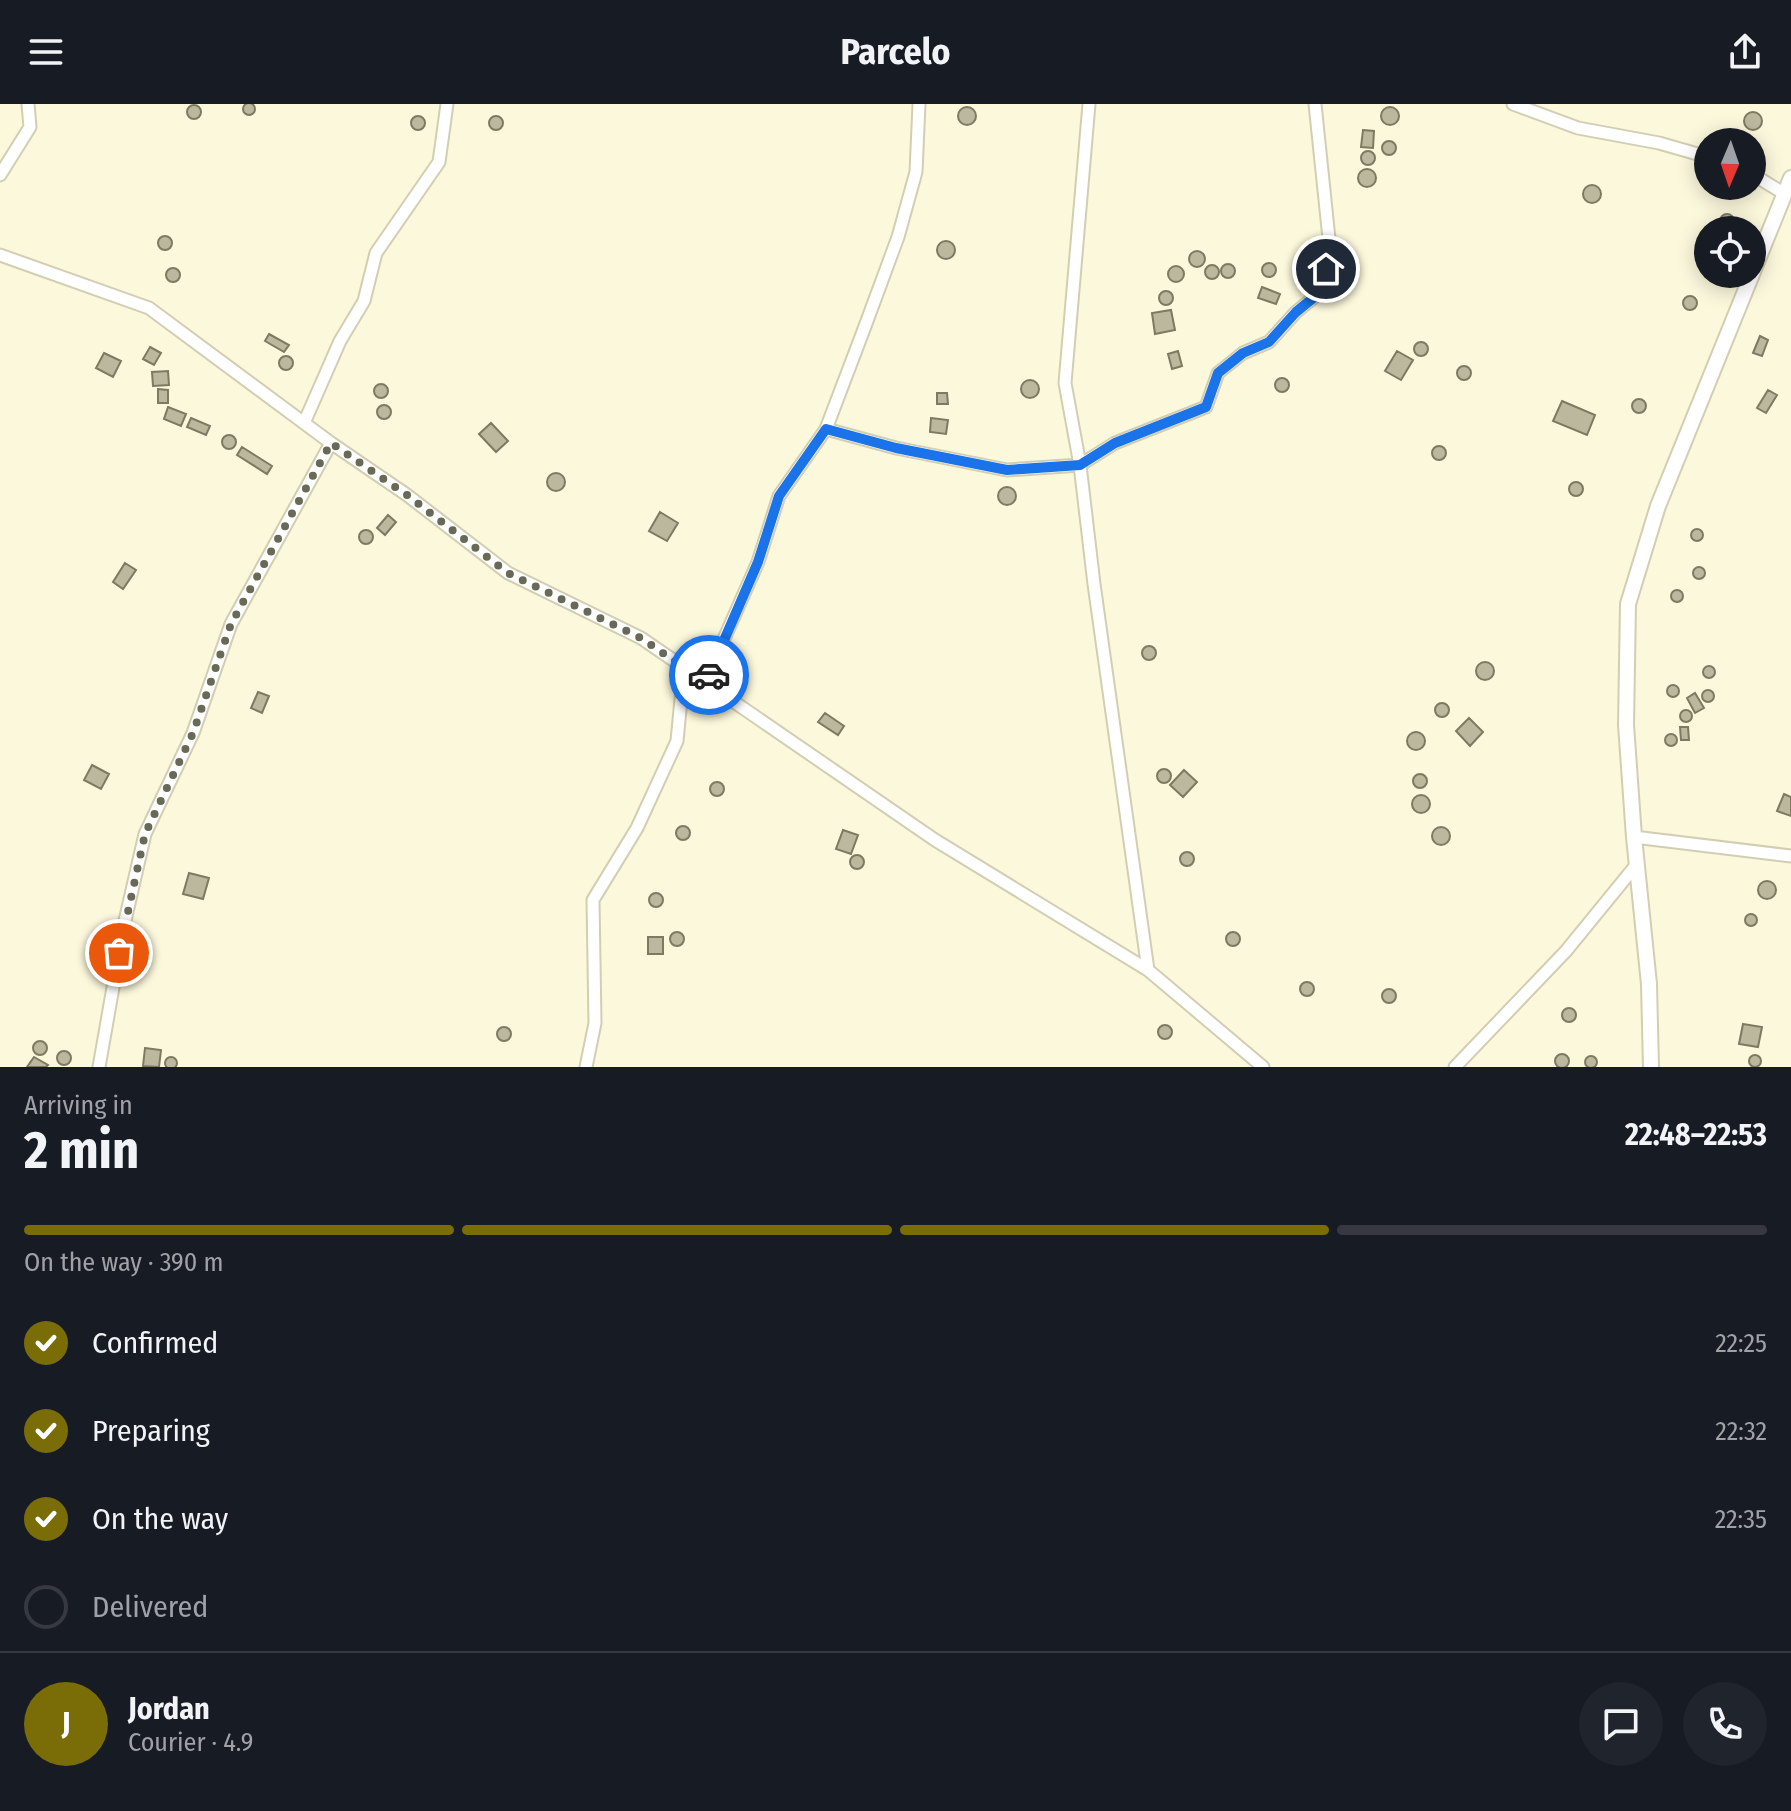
<!DOCTYPE html>
<meta charset="utf-8">
<style>
:root{--surface:#171b24;--page:#20242c;--text:#f1f3f6;--muted:#9ea1a6;--line:#363941;--accent:#7a6c06}
body{margin:0;font-family:"Fira Sans Condensed",sans-serif;background:var(--page);color:var(--text);height:100vh;display:flex;flex-direction:column;font-size:30px;white-space:nowrap}
*{box-sizing:border-box;margin:0}
p{font-size:26px;color:var(--muted)}
.icon{flex:none;width:44px;height:44px;fill:none;stroke:currentColor;stroke-width:2;stroke-linecap:round;stroke-linejoin:round}
.map{position:relative;height:963px;overflow:hidden}
.panel{display:flex;flex-direction:column;background:var(--surface);flex:1}
.panel>*{flex:none}
.needle{width:52px;rotate:182deg}
.fabs{position:absolute;left:1694px;top:24px;display:grid;gap:16px}
.fabs a{display:grid;place-items:center;width:72px;height:72px;border-radius:50%;background:var(--surface);box-shadow:0 4px 20px #0003;font-size:40px}
.pin{position:absolute;display:grid;place-items:center;width:68px;height:68px;color:#fff;margin:-34px;border:4px solid #fff;border-radius:50%;box-shadow:0 2px 8px #0007}
.courier{position:absolute;display:grid;place-items:center;width:80px;height:80px;margin:-40px;border:6px solid #1a73e8;border-radius:50%;background:#fff;color:#222;box-shadow:0 2px 10px #0007}
.overview em{font-style:normal;font-weight:700}
.overview div{display:flex;flex-direction:column-reverse}
.overview{display:flex;align-items:center;justify-content:space-between;height:136px;padding:0 24px}
h1{font-size:52px;font-weight:700;line-height:60px}
.bar{display:grid;grid-template-columns:repeat(4,1fr);gap:12px 8px;align-content:center;height:96px;padding:0 24px}
.bar i{height:10px;border-radius:6px;background:var(--line)}
.bar .active{background:var(--accent)}
.bar p{grid-column:span 4}
.line{display:flex;align-items:center;gap:20px;padding:0 24px;border-top:2px solid var(--line)}
.line div{flex:1}
.round{display:grid;place-items:center;flex:none;width:84px;height:84px;border-radius:42px;background:var(--page)}
ol{padding:0 24px;list-style:none}
li{display:flex;align-items:center;gap:24px;height:88px}
li p{margin-inline-start:auto}
li .icon{padding:8px;border-radius:50%;background:var(--accent);color:#fff;stroke-width:4}
li:last-child{color:var(--muted)}
li i{width:44px;height:44px;border:4px solid var(--line);border-radius:50%}
header{display:flex;justify-content:space-between;align-items:center;height:104px;padding:0 24px;background:var(--surface);font-size:36px;font-weight:700}
.map>svg:first-child{display:block}
.building{fill:#bcb89e;stroke:#7e7a62;stroke-width:2}
.lines{fill:none;stroke-linecap:round;stroke-linejoin:round}
.minor-casing{stroke:#d2ceb3;stroke-width:15}
.tertiary-casing{stroke:#d2ceb3;stroke-width:18}
.minor{stroke:#fff;stroke-width:11}
.tertiary{stroke:#fff;stroke-width:14}
.done{stroke:#6a6857;stroke-width:8;stroke-dasharray:0 14.4}
.route{stroke:#1a73e8;stroke-width:10}
</style>
<header><svg class="icon" aria-label="menu" viewBox="0 0 24 24"><path d="M4 6h16M4 12h16M4 18h16"/></svg>Parcelo<svg class="icon" aria-label="share" viewBox="0 0 24 24"><path d="M12 15V3M7 8l5-5 5 5M5 13v7h14v-7"/></svg></header>
<div class="map">
<svg width="1791" height="963" viewBox="0 0 1791 963">
<rect width="100%" height="100%" fill="#fcf8dc"/>
<path class="building" d="M243 5a6 6 0 1 1 12 0a6 6 0 1 1-12 0Z
M187 8a7 7 0 1 1 14 0a7 7 0 1 1-14 0Z
M1381 12a9 9 0 1 1 18 0a9 9 0 1 1-18 0Z
M958 12a9 9 0 1 1 18 0a9 9 0 1 1-18 0Z
M1744 17a9 9 0 1 1 18 0a9 9 0 1 1-18 0Z
M489 19a7 7 0 1 1 14 0a7 7 0 1 1-14 0Z
M411 19a7 7 0 1 1 14 0a7 7 0 1 1-14 0Z
M1363,26L1374,27L1373,44L1361,43Z
M1382 44a7 7 0 1 1 14 0a7 7 0 1 1-14 0Z
M1361 54a7 7 0 1 1 14 0a7 7 0 1 1-14 0Z
M1358 74a9 9 0 1 1 18 0a9 9 0 1 1-18 0Z
M1583 90a9 9 0 1 1 18 0a9 9 0 1 1-18 0Z
M1720 117a7 7 0 1 1 14 0a7 7 0 1 1-14 0Z
M158 139a7 7 0 1 1 14 0a7 7 0 1 1-14 0Z
M937 146a9 9 0 1 1 18 0a9 9 0 1 1-18 0Z
M1189 155a8 8 0 1 1 16 0a8 8 0 1 1-16 0Z
M1262 166a7 7 0 1 1 14 0a7 7 0 1 1-14 0Z
M1221 167a7 7 0 1 1 14 0a7 7 0 1 1-14 0Z
M1205 168a7 7 0 1 1 14 0a7 7 0 1 1-14 0Z
M1168 170a8 8 0 1 1 16 0a8 8 0 1 1-16 0Z
M166 171a7 7 0 1 1 14 0a7 7 0 1 1-14 0Z
M1262,183L1280,190L1276,200L1258,194Z
M1159 194a7 7 0 1 1 14 0a7 7 0 1 1-14 0Z
M1683 199a7 7 0 1 1 14 0a7 7 0 1 1-14 0Z
M1171,206L1175,226L1155,230L1152,209Z
M269,230L289,241L284,248L265,237Z
M1760,232L1768,236L1762,252L1753,249Z
M1414 245a7 7 0 1 1 14 0a7 7 0 1 1-14 0Z
M150,243L161,249L154,261L143,255Z
M1178,247L1182,262L1172,265L1168,250Z
M1397,247L1413,256L1401,276L1385,267Z
M104,249L121,257L113,273L96,264Z
M279 259a7 7 0 1 1 14 0a7 7 0 1 1-14 0Z
M1457 269a7 7 0 1 1 14 0a7 7 0 1 1-14 0Z
M168,267L169,281L153,282L152,268Z
M1275 281a7 7 0 1 1 14 0a7 7 0 1 1-14 0Z
M1021 285a9 9 0 1 1 18 0a9 9 0 1 1-18 0Z
M374 287a7 7 0 1 1 14 0a7 7 0 1 1-14 0Z
M158,285L168,286V299H158Z
M1768,286L1777,291L1766,309L1757,304Z
M937,289H947L948,300H937Z
M1632 302a7 7 0 1 1 14 0a7 7 0 1 1-14 0Z
M1562,297L1595,311L1587,331L1553,317Z
M377 308a7 7 0 1 1 14 0a7 7 0 1 1-14 0Z
M168,303L186,310L181,322L164,315Z
M191,314L210,322L206,331L187,323Z
M931,314L948,316L946,330L930,328Z
M491,319L508,337L496,348L479,330Z
M222 338a7 7 0 1 1 14 0a7 7 0 1 1-14 0Z
M1432 349a7 7 0 1 1 14 0a7 7 0 1 1-14 0Z
M242,343L272,362L267,370L237,351Z
M547 378a9 9 0 1 1 18 0a9 9 0 1 1-18 0Z
M1569 385a7 7 0 1 1 14 0a7 7 0 1 1-14 0Z
M998 392a9 9 0 1 1 18 0a9 9 0 1 1-18 0Z
M660,408L678,419L667,437L649,427Z
M388,411L396,418L385,431L377,424Z
M1691 431a6 6 0 1 1 12 0a6 6 0 1 1-12 0Z
M359 433a7 7 0 1 1 14 0a7 7 0 1 1-14 0Z
M125,459L136,466L123,485L113,478Z
M1693 469a6 6 0 1 1 12 0a6 6 0 1 1-12 0Z
M1671 492a6 6 0 1 1 12 0a6 6 0 1 1-12 0Z
M1142 549a7 7 0 1 1 14 0a7 7 0 1 1-14 0Z
M1476 567a9 9 0 1 1 18 0a9 9 0 1 1-18 0Z
M1703 568a6 6 0 1 1 12 0a6 6 0 1 1-12 0Z
M1667 587a6 6 0 1 1 12 0a6 6 0 1 1-12 0Z
M1702 592a6 6 0 1 1 12 0a6 6 0 1 1-12 0Z
M258,588L269,592L262,609L251,604Z
M1695,589L1704,604L1695,609L1687,594Z
M1435 606a7 7 0 1 1 14 0a7 7 0 1 1-14 0Z
M1680 612a6 6 0 1 1 12 0a6 6 0 1 1-12 0Z
M825,609L844,622L838,631L818,618Z
M1469,614L1483,628L1470,642L1456,627Z
M1680,623H1688L1689,636H1681Z
M1407 637a9 9 0 1 1 18 0a9 9 0 1 1-18 0Z
M1665 636a6 6 0 1 1 12 0a6 6 0 1 1-12 0Z
M92,661L109,670L101,685L84,676Z
M1157 672a7 7 0 1 1 14 0a7 7 0 1 1-14 0Z
M1184,666L1197,678L1183,693L1170,681Z
M1413 677a7 7 0 1 1 14 0a7 7 0 1 1-14 0Z
M710 685a7 7 0 1 1 14 0a7 7 0 1 1-14 0Z
M1784,690L1791,693V712L1777,707Z
M1412 700a9 9 0 1 1 18 0a9 9 0 1 1-18 0Z
M676 729a7 7 0 1 1 14 0a7 7 0 1 1-14 0Z
M1432 732a9 9 0 1 1 18 0a9 9 0 1 1-18 0Z
M843,726L858,731L851,750L836,745Z
M1180 755a7 7 0 1 1 14 0a7 7 0 1 1-14 0Z
M850 758a7 7 0 1 1 14 0a7 7 0 1 1-14 0Z
M189,769L209,774L203,795L183,790Z
M1758 786a9 9 0 1 1 18 0a9 9 0 1 1-18 0Z
M649 796a7 7 0 1 1 14 0a7 7 0 1 1-14 0Z
M1745 816a6 6 0 1 1 12 0a6 6 0 1 1-12 0Z
M670 835a7 7 0 1 1 14 0a7 7 0 1 1-14 0Z
M1226 835a7 7 0 1 1 14 0a7 7 0 1 1-14 0Z
M648,833H663V850H648Z
M1300 885a7 7 0 1 1 14 0a7 7 0 1 1-14 0Z
M1382 892a7 7 0 1 1 14 0a7 7 0 1 1-14 0Z
M1562 911a7 7 0 1 1 14 0a7 7 0 1 1-14 0Z
M1743,920L1762,923L1758,943L1739,940Z
M1158 928a7 7 0 1 1 14 0a7 7 0 1 1-14 0Z
M497 930a7 7 0 1 1 14 0a7 7 0 1 1-14 0Z
M33 944a7 7 0 1 1 14 0a7 7 0 1 1-14 0Z
M145,944L161,946L159,963L143,962Z
M57 954a7 7 0 1 1 14 0a7 7 0 1 1-14 0Z
M1555 957a7 7 0 1 1 14 0a7 7 0 1 1-14 0Z
M1749 957a6 6 0 1 1 12 0a6 6 0 1 1-12 0Z
M1585 958a6 6 0 1 1 12 0a6 6 0 1 1-12 0Z
M165 959a6 6 0 1 1 12 0a6 6 0 1 1-12 0Z
M34,953L48,961L46,963H27Z"/>
<g class="lines">
<g class="minor-casing">
<path id="minor" d="M1089,0L1065,279L1080,361L1094,480L1148,866
M1513,0L1578,24L1659,39L1708,53
M1752,70L1785,90
M0,71L30,23L28,0
M0,151L149,204L331,339L407,391L508,469L641,534L935,736L1148,866L1263,963
M304,319L340,237L364,197L376,149L439,58L447,0
M826,325L896,344L1007,366L1080,361L1115,339L1206,303L1218,269L1243,249L1269,238L1296,208L1323,186L1330,144L1315,0
M705,578L758,458L779,392L826,325L864,225L898,133L916,68L919,0
M1634,733L1791,752
M99,963L124,821L145,730L193,629L231,520L331,339
M586,963L595,919L593,796L637,724L677,637L684,564
M1455,963L1566,847L1637,760"/>
</g>
<g class="tertiary-casing">
<path id="tertiary" d="M1651,963L1649,880L1634,733L1626,621L1628,500L1658,402L1791,74"/>
</g>
<use href="#minor" class="minor"/>
<use href="#tertiary" class="tertiary"/>
</g>
<g class="lines">
<path class="done" d="M119,849L145,730L193,629L231,520L331,339L407,391L508,469L641,534L705,578L709,571"/>
<path class="route" d="M709,571L758,458L779,392L826,325L896,344L1007,366L1080,361L1115,339L1206,303L1218,269L1243,249L1269,238L1296,208L1323,186L1326,165"/>
</g>
</svg>
<div class="fabs">
<a><svg class="needle" viewBox="-14 -14 28 28"><path d="M0-13l5 13h-10z" fill="#e53935"/><path d="M0 13l5-13h-10z" fill="#9ea1a6"/></svg></a>
<a><svg class="icon" aria-label="locate" viewBox="0 0 24 24"><circle cx="12" cy="12" r="6"/><path d="M12 2v4M12 18v4M2 12h4M18 12h4"/></svg></a>
</div>
<div class="pin" style="left:119px;top:849px;background:#ea580c"><svg class="icon" aria-label="bag" viewBox="0 0 24 24"><path d="M5 8h14l-1 12H6zM9 8a3 3 0 0 1 6 0"/></svg></div>
<div class="pin" style="left:1326px;top:165px;background:#1f2937"><svg class="icon" aria-label="home" viewBox="0 0 24 24"><path d="M3 11l9-7 9 7M6 9v11h12V9"/></svg></div>
<div class="courier" style="left:709px;top:571px"><svg class="icon" aria-label="car" viewBox="0 0 24 24"><path d="M5 17H2v-5l4-1 3-4h7l3 4 3 1v5h-3M9 17h6M6 11h13"/><circle cx="7" cy="17" r="2"/><circle cx="17" cy="17" r="2"/></svg></div>
</div>
<section class="panel">
<div class="overview"><div><h1>2 min</h1><p>Arriving in</p></div><em>22:48–22:53</em></div>
<div class="bar"><i class="active"></i><i class="active"></i><i class="active"></i><i></i><p>On the way · 390 m</p></div>
<ol>
<li><svg class="icon" aria-label="check" viewBox="0 0 24 24"><path d="M5 12l5 5 9-10"/></svg>Confirmed<p>22:25</p></li>
<li><svg class="icon" aria-label="check" viewBox="0 0 24 24"><path d="M5 12l5 5 9-10"/></svg>Preparing<p>22:32</p></li>
<li><svg class="icon" aria-label="check" viewBox="0 0 24 24"><path d="M5 12l5 5 9-10"/></svg>On the way<p>22:35</p></li>
<li><i></i>Delivered</li>
</ol>
<div class="line" style="height:144px"><b class="round" style="background:var(--accent);color:#fff">J</b><div><b>Jordan</b><p>Courier · 4.9</p></div><a class="round"><svg class="icon" aria-label="chat" viewBox="0 0 24 24"><path d="M4 5h16v11H9l-5 4z"/></svg></a><a class="round"><svg class="icon" aria-label="phone" viewBox="0 0 24 24"><path d="M5 4h4l2 5-3 2q2 4 5 5l2-3 5 2v4C11 20 4 13 5 4z"/></svg></a></div>
</section>
